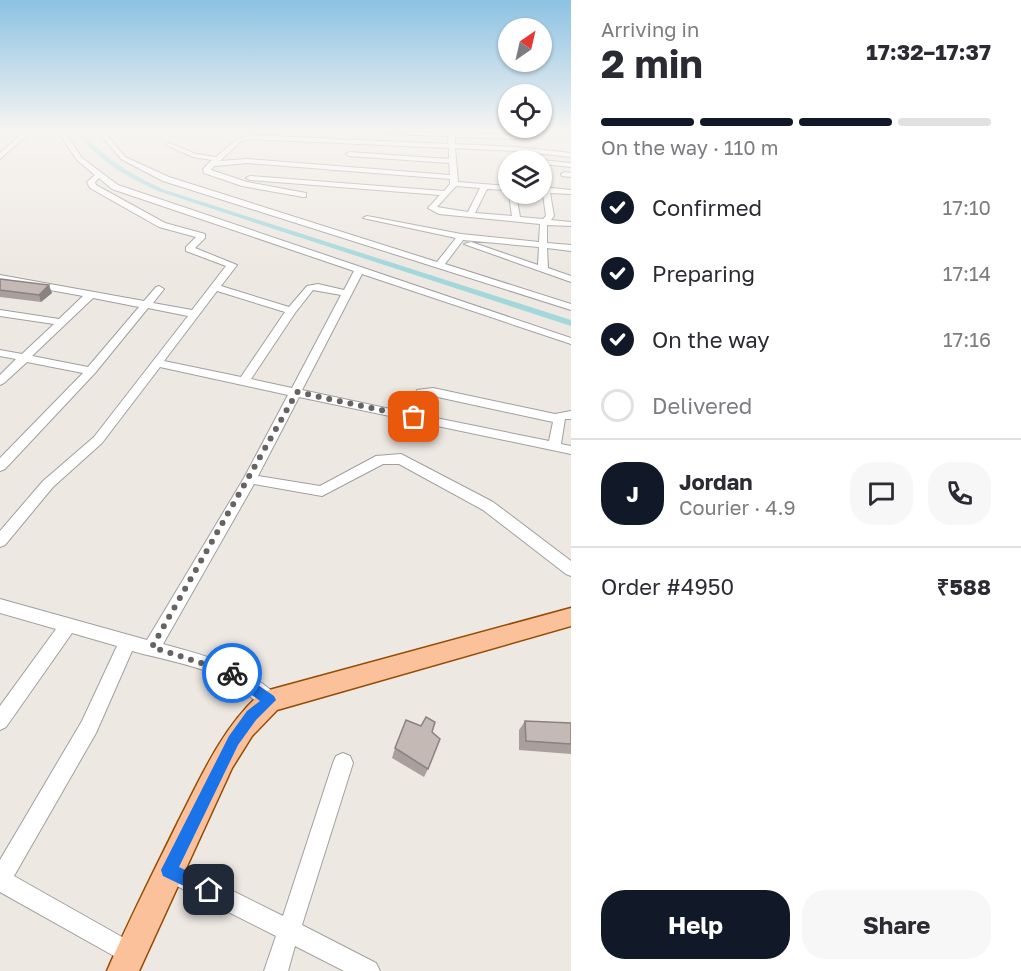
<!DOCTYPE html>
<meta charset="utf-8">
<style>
:root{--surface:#fff;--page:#f7f7f7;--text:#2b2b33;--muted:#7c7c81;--line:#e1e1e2;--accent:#111827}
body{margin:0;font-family:"Golos Text",sans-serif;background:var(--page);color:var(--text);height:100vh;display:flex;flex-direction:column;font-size:22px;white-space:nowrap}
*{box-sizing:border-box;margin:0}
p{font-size:20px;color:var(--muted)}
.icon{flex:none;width:33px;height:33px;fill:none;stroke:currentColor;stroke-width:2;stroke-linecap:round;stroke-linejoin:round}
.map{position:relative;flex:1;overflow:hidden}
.details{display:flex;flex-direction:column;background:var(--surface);width:450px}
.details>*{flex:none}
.needle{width:39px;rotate:34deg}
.fabs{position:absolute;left:498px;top:18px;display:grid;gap:12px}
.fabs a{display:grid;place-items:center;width:54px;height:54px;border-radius:50%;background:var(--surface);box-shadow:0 2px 4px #0004;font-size:30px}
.pin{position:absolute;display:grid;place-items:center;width:51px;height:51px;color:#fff;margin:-26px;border-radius:12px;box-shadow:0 3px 9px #0006}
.courier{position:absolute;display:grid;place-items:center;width:60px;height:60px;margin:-30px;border:4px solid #1a73e8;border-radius:50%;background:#fff;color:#222;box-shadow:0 2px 8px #0007}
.head em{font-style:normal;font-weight:700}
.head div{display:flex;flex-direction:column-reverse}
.head{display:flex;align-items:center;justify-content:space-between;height:102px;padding:0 30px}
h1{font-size:39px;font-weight:700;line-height:45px}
.bar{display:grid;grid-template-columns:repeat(4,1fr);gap:9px 6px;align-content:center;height:72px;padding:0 30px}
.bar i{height:8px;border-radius:4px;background:var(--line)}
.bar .selected{background:var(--accent)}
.bar p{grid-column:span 4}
.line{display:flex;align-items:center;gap:15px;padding:0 30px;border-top:2px solid var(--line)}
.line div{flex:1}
.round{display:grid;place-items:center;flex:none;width:63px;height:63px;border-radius:24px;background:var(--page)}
ol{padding:0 30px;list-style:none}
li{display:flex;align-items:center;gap:18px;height:66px}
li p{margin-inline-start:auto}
li .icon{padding:6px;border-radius:50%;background:var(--accent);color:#fff;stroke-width:4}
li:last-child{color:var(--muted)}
li i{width:33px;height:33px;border:3px solid var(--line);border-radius:50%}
.action{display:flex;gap:12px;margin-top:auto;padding:12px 30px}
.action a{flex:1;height:69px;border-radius:24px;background:var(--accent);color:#fff;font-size:24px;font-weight:700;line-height:69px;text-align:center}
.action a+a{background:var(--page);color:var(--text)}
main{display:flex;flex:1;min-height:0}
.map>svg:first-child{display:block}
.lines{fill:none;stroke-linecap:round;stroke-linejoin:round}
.canal{fill:#a2d8dc;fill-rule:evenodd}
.minor-casing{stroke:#a0a0a0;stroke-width:2}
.major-casing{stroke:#944b01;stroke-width:3}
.minor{fill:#fff;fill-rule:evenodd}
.major{fill:#fbc19a;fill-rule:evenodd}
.wall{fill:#a99f9d}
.shaded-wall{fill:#8a827f}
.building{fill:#c5b9b6;stroke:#8a827f;stroke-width:1.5}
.route{fill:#1a73e8}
.done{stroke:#666361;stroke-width:6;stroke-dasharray:0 10.8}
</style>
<main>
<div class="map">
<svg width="571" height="971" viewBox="0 0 571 971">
<rect width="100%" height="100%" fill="#eee8e2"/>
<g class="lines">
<path class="canal" d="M75,130H81C104,159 132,175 165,190L571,320V326L161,192C126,177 98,161 75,130Z"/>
<g class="minor-casing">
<path id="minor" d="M26,130H33L0,159V153Z
M57,130H63L82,158L118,185L571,338V344L362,274L302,390L409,413L417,390L433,388L555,414L571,411V419H565L561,444L571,446V454L299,397L258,476L320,486L376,456L401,454L493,502L571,561V576L566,574L483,510L399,464H383L322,496L254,484L163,644C199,654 232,662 263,684C269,689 276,692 279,700L276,706L270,709C251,701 238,684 219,676C192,664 161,659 132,651L96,733L14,876L138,946L141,954L138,962L130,965L0,892V860L82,721L117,646L72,633L6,727L0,730V706L56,629L0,613V599L147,640L244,478L288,395L160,367L102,443L53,487L5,545L0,547V531L43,481L94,437L188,316L148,308L95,373L5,469L0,471V458L83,373L27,362L4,383L0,385V375L16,359L0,356V350L22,354L54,324L0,316V310L59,319L83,296L0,281V275L144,301L156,287L159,286L164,289L153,303L192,310L226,266L186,251V247L196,237L159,227L90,188L87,182L95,175L77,160ZM99,178L112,189L354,271L344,290L318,284L307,286L289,307L221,286L237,265L195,248L205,238V234L165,223L96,185L95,182ZM313,290L341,295L292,388L251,379L295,313ZM217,291L285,312L241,377L164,361ZM93,298L139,307L88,367L32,356ZM426,396H433L553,422L549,441L421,415Z
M97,130H103L125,157L169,177L437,262L456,238L363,218L367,216L461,234L539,242L540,224L439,214L428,208L440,195L250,180L246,178L250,176L444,191L450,184V179L247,163L214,166L211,170L247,182L306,193V197H303L242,186L204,173L203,169L212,160L193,157L166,145L169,143L196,154L216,157L237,139L249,135L448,144V136L356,133L353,131L448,133V130H454V133L514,135L517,137L514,139L455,137V144L517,147L571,153V157L517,151L455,148L458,182L508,186V190L487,189L475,213L512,216L509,194H516L520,217L543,219L546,216L542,187L571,190V194L550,193L554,216L551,220L571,222V226L547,225V243L571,245V251L547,248L548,268L571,276V282L464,244L471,242L538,265L539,247L463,240L445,264L571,304V310L163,181L121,159ZM249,139L449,148V159L349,152L346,154L349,156L449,163L450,175L247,159L220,161L241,141ZM456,186L480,188L468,212L437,207Z
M198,130H204L199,136L196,134Z
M519,157L532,160H517Z
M540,160H542L571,163V167L542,164Z
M565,172L571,173V177L562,176L561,174Z
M343,753L350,756L353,763L302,925L376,963L380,971H344L295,946L288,971H264L276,936L161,878L158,870L161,862L169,859L283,916L333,763L336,756Z"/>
</g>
<g class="major-casing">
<path id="major" d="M571,608V626L277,710L252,736L232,768L139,971H107C129,920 154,871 178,822C202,775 222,728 262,692Z"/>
</g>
<use href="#minor" class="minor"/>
<use href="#major" class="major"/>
</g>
<path class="wall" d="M0,279L52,293L41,302L0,297Z
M525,721L571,723V754L519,750V730Z
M432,732L428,769L424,777L392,758L395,748Z"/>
<path class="shaded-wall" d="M49,285L52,293L41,302L39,295Z"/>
<path class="building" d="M0,279L49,285L39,295L0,290Z
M426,717L435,722L432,732L440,739L428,769L395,748L406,720L421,726Z
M525,721L571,723V744L526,741Z"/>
<linearGradient id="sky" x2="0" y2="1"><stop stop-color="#8cc2e3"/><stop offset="0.49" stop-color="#f7f5f2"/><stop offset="1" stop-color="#f7f5f2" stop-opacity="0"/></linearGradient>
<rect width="571" height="266" fill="url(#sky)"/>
<path class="route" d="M232,667L274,696L276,700L256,720L238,745L179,867L214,885L216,890L214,896L209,898L163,876L161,870L229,736L247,711L260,701L228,677L226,673Z"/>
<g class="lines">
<path class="done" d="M232,673L152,647L297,392L414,417"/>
</g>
</svg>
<div class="fabs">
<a><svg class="needle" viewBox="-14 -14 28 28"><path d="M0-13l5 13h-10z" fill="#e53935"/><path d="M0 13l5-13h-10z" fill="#7c7c81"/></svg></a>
<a><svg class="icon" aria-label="locate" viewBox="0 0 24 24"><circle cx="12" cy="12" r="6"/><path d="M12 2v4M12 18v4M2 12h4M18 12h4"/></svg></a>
<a><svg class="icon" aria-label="layers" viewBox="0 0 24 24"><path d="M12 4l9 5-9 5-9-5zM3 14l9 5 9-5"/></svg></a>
</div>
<div class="pin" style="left:414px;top:417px;background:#ea580c"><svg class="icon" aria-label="bag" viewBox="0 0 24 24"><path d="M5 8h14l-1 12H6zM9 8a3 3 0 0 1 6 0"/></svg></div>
<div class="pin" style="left:209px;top:890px;background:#1f2937"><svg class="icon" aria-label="home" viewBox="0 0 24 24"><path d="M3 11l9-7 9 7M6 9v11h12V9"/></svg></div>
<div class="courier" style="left:232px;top:673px"><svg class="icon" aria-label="bike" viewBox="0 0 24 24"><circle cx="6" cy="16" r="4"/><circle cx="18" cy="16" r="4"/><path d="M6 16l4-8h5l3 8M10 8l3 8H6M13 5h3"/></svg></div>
</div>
<section class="details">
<div class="head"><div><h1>2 min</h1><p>Arriving in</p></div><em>17:32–17:37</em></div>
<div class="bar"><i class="selected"></i><i class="selected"></i><i class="selected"></i><i></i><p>On the way · 110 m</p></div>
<ol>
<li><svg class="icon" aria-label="check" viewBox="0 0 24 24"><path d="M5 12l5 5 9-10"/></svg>Confirmed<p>17:10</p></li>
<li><svg class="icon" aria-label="check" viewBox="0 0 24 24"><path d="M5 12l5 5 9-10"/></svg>Preparing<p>17:14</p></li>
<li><svg class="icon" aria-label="check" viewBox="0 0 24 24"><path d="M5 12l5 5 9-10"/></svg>On the way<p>17:16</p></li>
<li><i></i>Delivered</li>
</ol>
<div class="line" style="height:108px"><b class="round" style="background:var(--accent);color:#fff">J</b><div><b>Jordan</b><p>Courier · 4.9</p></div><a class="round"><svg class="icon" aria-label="chat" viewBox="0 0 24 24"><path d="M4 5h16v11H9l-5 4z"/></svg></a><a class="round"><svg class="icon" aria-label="phone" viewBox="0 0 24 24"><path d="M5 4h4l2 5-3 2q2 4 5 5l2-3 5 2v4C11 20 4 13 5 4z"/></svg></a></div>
<div class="line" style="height:78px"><div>Order #4950</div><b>₹588</b></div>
<div class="action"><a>Help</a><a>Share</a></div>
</section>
</main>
